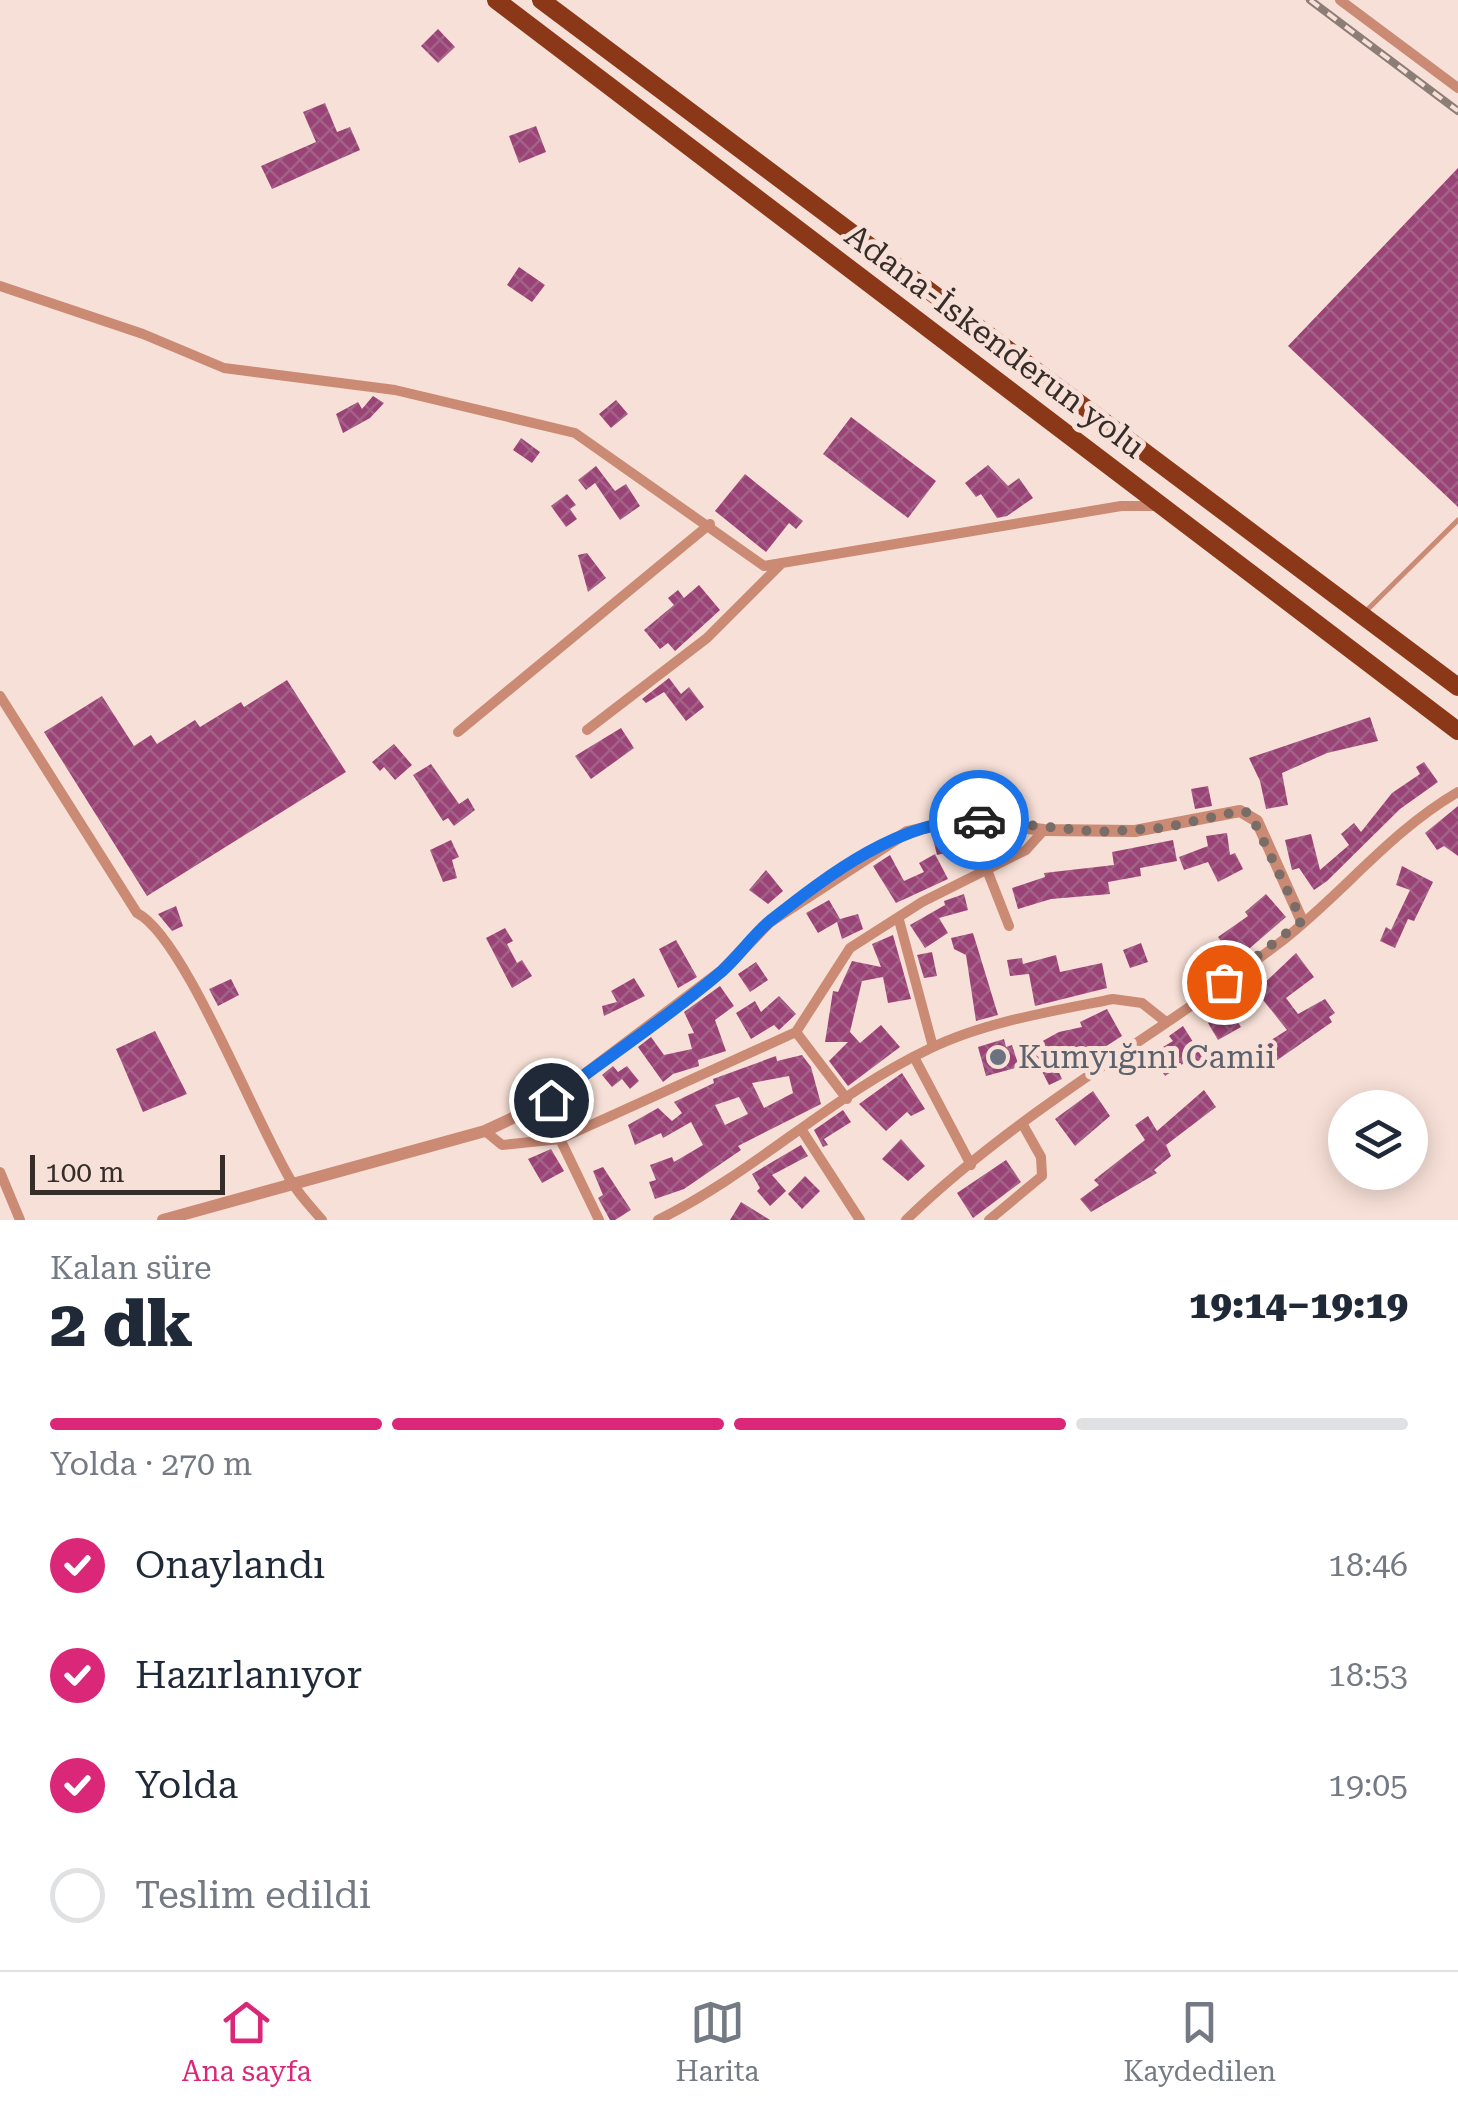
<!DOCTYPE html>
<html lang="tr">
<meta charset="utf-8">
<style>
:root{--surface:#fff;--page:#f2f2f3;--text:#1f2937;--muted:#747a83;--line:#e0e1e3;--accent:#db2777}
body{margin:0;font-family:"Roboto Serif",serif;background:var(--page);color:var(--text);height:100vh;display:flex;flex-direction:column;font-size:38px;white-space:nowrap}
*{box-sizing:border-box;margin:0}
p{font-size:32px;color:var(--muted)}
.icon{flex:none;width:55px;height:55px;fill:none;stroke:currentColor;stroke-width:2;stroke-linecap:round;stroke-linejoin:round}
.map{position:relative;height:1220px;overflow:hidden}
.side{display:flex;flex-direction:column;background:var(--surface);flex:1}
.side>*{flex:none}
.tools{position:absolute;left:1328px;top:1090px;display:grid;gap:20px}
.tools a{display:grid;place-items:center;width:100px;height:100px;border-radius:50%;background:var(--surface);box-shadow:0 5px 25px #0003;font-size:50px}
.scale{position:absolute;left:30px;bottom:25px;width:195px;box-sizing:border-box;padding-left:10px;border:5px solid #362d29;border-top:0;font-size:28px;line-height:35px;white-space:nowrap;color:#362d29;-webkit-text-stroke:8px #f7e0d7;paint-order:stroke}
.pin{position:absolute;display:grid;place-items:center;width:85px;height:85px;color:#fff;margin:-42px;border:5px solid #fff;border-radius:50%;box-shadow:0 2px 10px #0007}
.courier{position:absolute;display:grid;place-items:center;width:100px;height:100px;margin:-50px;border:8px solid #1a73e8;border-radius:50%;background:#fff;color:#222;box-shadow:0 2px 12px #0007}
.headline em{font-style:normal;font-weight:800}
.headline div{display:flex;flex-direction:column-reverse}
.headline{display:flex;align-items:center;justify-content:space-between;height:170px;padding:0 50px}
h1{font-size:65px;font-weight:800;line-height:75px}
.bar{display:grid;grid-template-columns:repeat(4,1fr);gap:15px 10px;align-content:center;height:120px;padding:0 50px}
.bar i{height:12px;border-radius:8px;background:var(--line)}
.bar .current{background:var(--accent)}
.bar p{grid-column:span 4}
ol{padding:0 50px;list-style:none}
li{display:flex;align-items:center;gap:30px;height:110px}
li p{margin-inline-start:auto}
li .icon{padding:10px;border-radius:50%;background:var(--accent);color:#fff;stroke-width:4}
li:last-child{color:var(--muted)}
li i{width:55px;height:55px;border:5px solid var(--line);border-radius:50%}
.tabs{display:flex;justify-content:space-around;align-items:center;height:140px;border-top:2px solid var(--line);background:var(--surface);font-size:28px;color:var(--muted)}
.tabs a{display:grid;justify-items:center;gap:5px}
.tabs .current{color:var(--accent)}
.map>svg:first-child{display:block}
.building{fill:url(#building-cross-hatch);fill-rule:evenodd}
.lines{fill:none;stroke-linecap:round;stroke-linejoin:round}
.service{stroke:#ca8a74;stroke-width:5}
.minor{stroke:#ca8a74;stroke-width:10}
.tertiary{stroke:#ca8a74;stroke-width:12}
.trunk{stroke:#8b3818;stroke-width:18}
.rail-casing{stroke:#8c7d76;stroke-width:8}
.rail{stroke:#f7e0d7;stroke-width:4;stroke-dasharray:11;stroke-linecap:butt}
.done{stroke:#7a6c66;stroke-width:10;stroke-dasharray:0 18}
.route{stroke:#1a73e8;stroke-width:12}
.worship-dot{fill:#6b7280;stroke:#f7e0d7;stroke-width:4}
.labels{text-anchor:middle;dominant-baseline:central;stroke-width:10;stroke-linejoin:round;paint-order:stroke}
.street-label{font-size:32px;fill:#362d29;stroke:#f7e0d7}
.worship-label{font-size:32px;fill:#5b616d;stroke:#f7e0d7;text-anchor:start}
</style>
<div class="map">
<svg width="1458" height="1220" viewBox="0 0 1458 1220">
<defs>
<pattern id="building-cross-hatch" width="8" height="8" patternUnits="userSpaceOnUse" patternTransform="scale(2.5)"><rect width="8" height="8" fill="#994376"/><path d="M0 0l8 8M0 8l8-8" fill="none" stroke="#a46288"/></pattern>
</defs>
<rect width="100%" height="100%" fill="#f7e0d7"/>
<path class="building" d="M438,29L455,47L438,63L421,46Z
M325,103L337,132L350,127L360,150L272,189L261,166L316,142L303,112Z
M536,126L546,152L519,163L509,136Z
M1458,168V507L1288,346Z
M519,267L545,285L532,302L507,285Z
M373,396L384,403L370,418L343,433L336,414L358,402L362,409Z
M616,400L628,414L611,428L599,414Z
M851,417L936,481L908,518L823,454Z
M521,438L540,452L532,463L513,450Z
M988,465L1008,486L1019,478L1033,498L1007,516L997,518L981,494L976,497L965,483Z
M596,466L615,491L626,484L640,506L620,520L595,483L586,490L578,480Z
M745,474L803,521L796,529L789,523L766,552L715,511Z
M567,494L576,505L570,509L577,519L566,527L551,506Z
M587,553L606,578L588,592L578,555Z
M699,585L720,610L675,651L668,643L660,649L644,630L674,605L668,598L678,590L684,598Z
M669,678L681,694L689,687L704,707L686,721L664,692L646,703L642,699Z
M287,680L346,772L147,896L44,732L102,696L134,746L151,735L157,744L195,720L200,727L241,702L244,707Z
M1370,717L1378,741L1327,753L1282,773L1288,805L1266,809L1260,781L1249,758Z
M621,728L634,748L591,779L575,756Z
M394,744L412,765L395,780L384,767L380,771L372,762Z
M1424,762L1438,782L1400,809L1327,881L1314,890L1299,868L1292,870L1285,840L1311,834L1320,870L1349,845L1341,834L1354,823L1361,832L1392,793L1420,774L1416,767Z
M431,764L459,804L468,798L475,810L454,826L448,818L443,821L413,775Z
M1208,786L1212,806L1195,809L1191,789Z
M1458,806V856L1444,846L1437,850L1425,833Z
M953,832L958,850L937,855L933,839Z
M1227,833L1230,855L1235,853L1243,869L1218,882L1208,862L1184,870L1179,857L1208,846L1206,836Z
M451,840L459,857L452,860L457,878L443,882L430,850Z
M1173,840L1177,861L1140,868L1141,876L1108,882L1110,894L1051,899L1018,909L1012,888L1045,877L1044,873L1114,865L1112,852Z
M935,854L948,879L896,903L873,866L890,855L904,881L924,872L919,863Z
M1402,866L1433,882L1414,921L1408,919L1395,948L1380,941L1386,927L1391,930L1410,890L1396,885Z
M766,870L783,891L768,904L749,890Z
M964,894L968,910L939,918L948,933L925,948L910,925L945,905L944,901Z
M1266,894L1286,917L1235,961L1218,937L1248,916L1245,912Z
M829,900L840,919L858,914L863,929L842,939L837,922L818,933L806,913Z
M176,906L183,926L172,931L158,914Z
M505,928L513,941L507,944L517,963L522,960L532,976L512,988L486,938Z
M973,933L998,1015L976,1021L966,955L954,949L951,938Z
M893,935L911,999L888,1003L883,977L862,981L850,1032L860,1043L881,1025L900,1047L848,1086L829,1061L848,1042H825L833,991L838,992L852,961L881,967L872,944Z
M676,940L697,977L678,988L659,949Z
M1141,943L1148,962L1130,968L1123,950Z
M932,952L937,976L924,978L917,955Z
M1296,953L1314,977L1286,998L1298,1014L1325,999L1335,1013L1329,1017L1332,1022L1276,1061L1265,1044L1287,1030L1256,991Z
M1056,955L1060,972L1102,963L1107,988L1035,1006L1029,974L1010,976L1007,960L1022,958L1023,964Z
M756,962L768,980L750,992L738,974Z
M634,978L645,996L604,1016L602,1006L617,1002L611,991Z
M231,979L239,995L218,1006L209,989Z
M720,986L734,1006L715,1020L726,1051L698,1060L699,1066L673,1074L663,1082L638,1047L651,1037L664,1055L692,1049L688,1034L694,1033L684,1012Z
M779,996L796,1014L779,1030L774,1025L751,1039L736,1013L755,1001L761,1012Z
M1107,1009L1122,1036L1097,1052L1094,1047L1056,1066L1062,1079L1049,1085L1030,1048L1059,1032L1082,1027L1080,1022Z
M1230,1010L1241,1027L1218,1040L1208,1023Z
M1183,1026L1207,1064L1195,1072L1187,1061L1165,1076L1151,1054L1173,1041L1169,1036Z
M155,1031L187,1094L143,1112L116,1049Z
M1004,1039L1006,1047L1012,1045L1019,1067L986,1076L978,1047Z
M802,1055L811,1067L821,1104L738,1146L741,1150L684,1189L655,1199L649,1182L656,1180L650,1165L672,1157L674,1162L703,1145L691,1122L663,1138L661,1133L635,1145L628,1125L658,1108L672,1121L682,1113L674,1102L714,1083L713,1079L776,1056L777,1061ZM789,1076L793,1093L764,1108L752,1083ZM739,1097L748,1114L725,1125L715,1105Z
M613,1066L618,1072L627,1066L639,1081L630,1089L622,1079L612,1087L602,1075Z
M902,1073L925,1109L911,1116L907,1112L886,1131L859,1104Z
M582,1089L588,1098L570,1111L577,1122L554,1130L543,1115Z
M1204,1090L1216,1107L1166,1145L1171,1156L1154,1170L1157,1173L1091,1212L1080,1199L1099,1185L1094,1180L1145,1140L1135,1125L1148,1116L1157,1131Z
M1093,1091L1110,1116L1075,1146L1055,1119Z
M843,1110L851,1122L824,1139L828,1145L823,1147L814,1130Z
M901,1139L925,1166L908,1181L882,1159Z
M801,1145L808,1156L772,1175L786,1191L770,1206L757,1191L760,1188L752,1174Z
M551,1149L564,1171L542,1183L528,1159Z
M1006,1160L1021,1182L973,1218L957,1193Z
M603,1167L631,1210L615,1220H610L598,1198L603,1195L593,1171Z
M805,1176L820,1191L802,1209L788,1194Z
M741,1202L770,1220H730Z"/>
<g class="lines">
<path class="service" d="M1364,613L1458,520"/>
<path class="minor" d="M1340,0L1458,88
M0,286L143,334L224,368L395,390L575,433L764,566L1121,506H1161
M0,696L137,913C185,937 258,1129 293,1184C301,1197 312,1208 322,1220
M587,730L707,638L780,565
M458,732L710,524
M987,870L1009,926
M899,920L933,1047
M796,1032L847,1099
M914,1057L971,1165
M801,1129L860,1220
M485,1131L502,1145L560,1139L796,1032L850,948L922,902L1026,850L1044,830
M560,1139L599,1220
M0,1172L20,1220
M658,1220C754,1173 832,1095 929,1049C984,1022 1053,1011 1113,999L1142,1003L1166,1022
M906,1220C1016,1113 1156,1036 1278,944C1341,896 1389,832 1458,792
M989,1220L1042,1176L1041,1157L1023,1125"/>
<path class="tertiary" d="M163,1220L485,1131L551,1100L722,971L769,922L907,832L959,820L1044,830L1135,831L1240,811L1257,821L1302,921"/>
<path class="trunk" d="M496,0L1458,731
M541,0L1458,687"/>
<g class="rail-casing">
<path id="rail" d="M1310,0L1458,111"/>
</g>
<use href="#rail" class="rail"/>
</g>
<g class="lines">
<path class="done" d="M979,820L1098,832L1163,828L1240,811L1250,813L1302,921L1224,982"/>
<path class="route" d="M551,1100C607,1057 669,1017 722,971C739,956 752,936 770,921C828,875 902,818 979,820"/>
</g>
<circle class="worship-dot" cx="998" cy="1057" r="10"/>
<g class="labels">
<g class="street-label">
<text transform="translate(995 341) rotate(37)">Adana-İskenderun yolu</text>
</g>
<g class="worship-label">
<text x="1018" y="1057">Kumyığını Camii</text>
</g>
</g>
</svg>
<div class="tools">
<a><svg class="icon" aria-label="layers" viewBox="0 0 24 24"><path d="M12 4l9 5-9 5-9-5zM3 14l9 5 9-5"/></svg></a>
</div>
<div class="scale">100 m</div>
<div class="pin" style="left:1224px;top:982px;background:#ea580c"><svg class="icon" aria-label="bag" viewBox="0 0 24 24"><path d="M5 8h14l-1 12H6zM9 8a3 3 0 0 1 6 0"/></svg></div>
<div class="pin" style="left:551px;top:1100px;background:#1f2937"><svg class="icon" aria-label="home" viewBox="0 0 24 24"><path d="M3 11l9-7 9 7M6 9v11h12V9"/></svg></div>
<div class="courier" style="left:979px;top:820px"><svg class="icon" aria-label="car" viewBox="0 0 24 24"><path d="M5 17H2v-5l4-1 3-4h7l3 4 3 1v5h-3M9 17h6M6 11h13"/><circle cx="7" cy="17" r="2"/><circle cx="17" cy="17" r="2"/></svg></div>
</div>
<section class="side">
<div class="headline"><div><h1>2 dk</h1><p>Kalan süre</p></div><em>19:14–19:19</em></div>
<div class="bar"><i class="current"></i><i class="current"></i><i class="current"></i><i></i><p>Yolda · 270 m</p></div>
<ol>
<li><svg class="icon" aria-label="check" viewBox="0 0 24 24"><path d="M5 12l5 5 9-10"/></svg>Onaylandı<p>18:46</p></li>
<li><svg class="icon" aria-label="check" viewBox="0 0 24 24"><path d="M5 12l5 5 9-10"/></svg>Hazırlanıyor<p>18:53</p></li>
<li><svg class="icon" aria-label="check" viewBox="0 0 24 24"><path d="M5 12l5 5 9-10"/></svg>Yolda<p>19:05</p></li>
<li><i></i>Teslim edildi</li>
</ol>
</section>
<nav class="tabs">
<a class="current"><svg class="icon" aria-label="home" viewBox="0 0 24 24"><path d="M3 11l9-7 9 7M6 9v11h12V9"/></svg>Ana sayfa</a>
<a><svg class="icon" aria-label="map" viewBox="0 0 24 24"><path d="M3 6l6-2 6 2 6-2v14l-6 2-6-2-6 2zM9 4v14M15 6v14"/></svg>Harita</a>
<a><svg class="icon" aria-label="saved" viewBox="0 0 24 24"><path d="M7 4h10v16l-5-4-5 4z"/></svg>Kaydedilen</a>
</nav>
